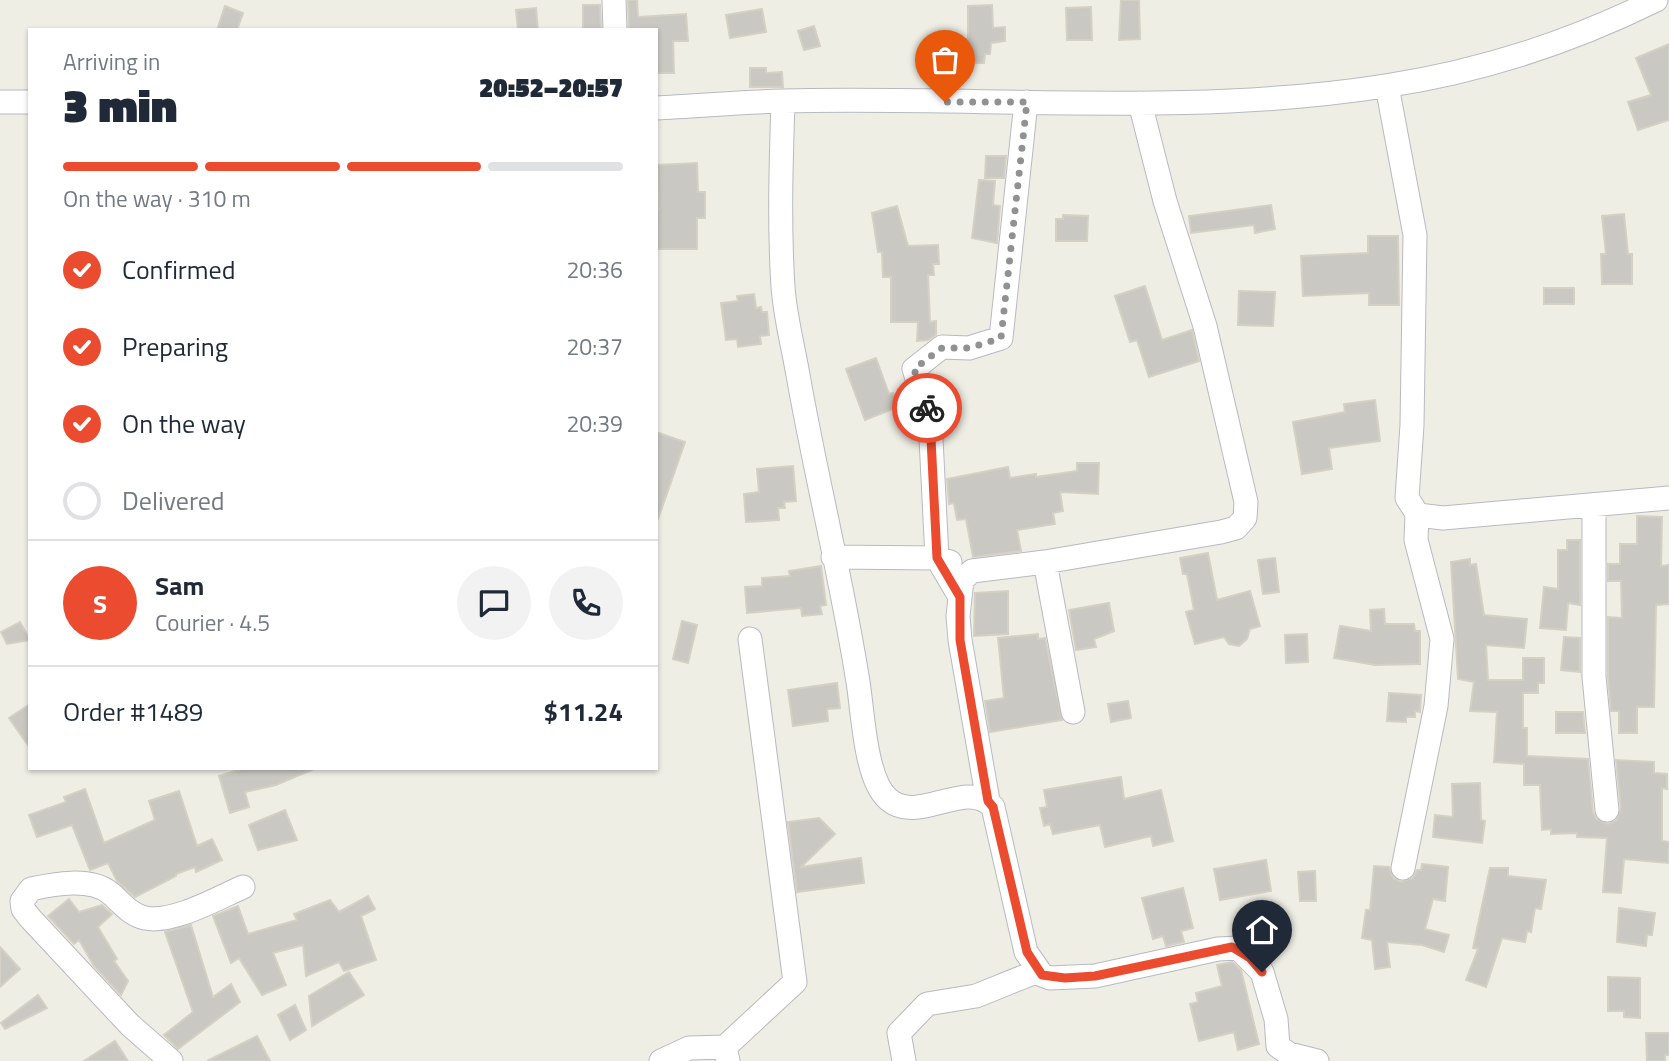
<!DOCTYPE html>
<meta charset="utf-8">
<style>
:root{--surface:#fff;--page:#f2f2f3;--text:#1f2937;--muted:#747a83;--line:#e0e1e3;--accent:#eb4c2f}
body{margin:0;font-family:"Titillium Web",sans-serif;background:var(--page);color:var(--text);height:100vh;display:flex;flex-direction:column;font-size:26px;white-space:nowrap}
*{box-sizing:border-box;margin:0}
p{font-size:23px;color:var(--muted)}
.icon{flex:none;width:38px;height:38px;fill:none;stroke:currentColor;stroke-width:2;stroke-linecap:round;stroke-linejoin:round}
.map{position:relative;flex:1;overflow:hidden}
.drawer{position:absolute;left:28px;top:28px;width:630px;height:742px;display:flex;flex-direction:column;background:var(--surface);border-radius:0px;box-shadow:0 2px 5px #0004}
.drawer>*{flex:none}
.pin{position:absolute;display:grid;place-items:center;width:60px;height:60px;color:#fff;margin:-72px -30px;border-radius:50% 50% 50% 0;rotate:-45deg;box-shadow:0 0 7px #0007}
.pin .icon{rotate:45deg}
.courier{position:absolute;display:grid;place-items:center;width:70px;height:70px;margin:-35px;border:5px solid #eb4c2f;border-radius:50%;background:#fff;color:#222;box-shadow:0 2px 9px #0007}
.headline em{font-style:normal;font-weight:800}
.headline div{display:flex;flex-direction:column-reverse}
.headline{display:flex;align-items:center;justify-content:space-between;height:119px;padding:0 35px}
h1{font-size:46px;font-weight:800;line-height:52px}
.bar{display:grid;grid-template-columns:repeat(4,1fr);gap:10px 7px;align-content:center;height:84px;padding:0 35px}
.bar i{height:9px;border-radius:5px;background:var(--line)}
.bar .current{background:var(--accent)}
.bar p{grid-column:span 4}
.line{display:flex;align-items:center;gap:18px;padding:0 35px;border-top:2px solid var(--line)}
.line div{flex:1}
.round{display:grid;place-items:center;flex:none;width:74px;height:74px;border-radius:37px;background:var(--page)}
ol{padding:0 35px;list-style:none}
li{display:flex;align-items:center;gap:21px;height:77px}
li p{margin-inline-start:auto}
li .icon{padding:7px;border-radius:50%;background:var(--accent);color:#fff;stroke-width:4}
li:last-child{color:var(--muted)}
li i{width:38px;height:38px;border:4px solid var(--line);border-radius:50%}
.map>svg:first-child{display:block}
.building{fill:#cac8c2;stroke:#d4d0c3;stroke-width:2}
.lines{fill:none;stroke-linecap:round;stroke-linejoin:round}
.minor-casing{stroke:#b7babf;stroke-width:25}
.minor{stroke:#fff;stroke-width:23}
.done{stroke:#909292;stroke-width:7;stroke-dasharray:0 12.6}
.route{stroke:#eb4c2f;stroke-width:9}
</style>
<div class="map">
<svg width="1669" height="1061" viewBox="0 0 1669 1061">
<rect width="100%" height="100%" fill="#efeee5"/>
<path class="building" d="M628,0H637L638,17L686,14L688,41H673L674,73H656V30H629Z
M1121,0H1139L1140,39L1119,40Z
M583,5H600L601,30H583Z
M992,5L993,28L1005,27V41L991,43L990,54H985L984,63L932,64L931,39H968V6Z
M225,6L243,13L237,30H217Z
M1091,7L1092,40H1067L1066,8Z
M536,8L538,30H518L516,10Z
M762,9L766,32L730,38L726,15Z
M814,26L820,46L804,50L798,31Z
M1669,44V120L1638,130L1628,102L1651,95L1636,58Z
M750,68H766V73L782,72L783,87H750Z
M986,156H1006L1004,178H985Z
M697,163L698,192H705V218H697V249H656V210H659L657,165Z
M979,180L995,181L993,205L1000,206L997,243L972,238Z
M1271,205L1275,229L1255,233L1254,225L1191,233L1189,216Z
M897,206L908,246L938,245L939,264H933L934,275H928L930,322L936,321V335L928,340L917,341L918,322H891V277H883L882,252H878L872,213Z
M1624,214L1628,254H1632V284H1602L1601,254H1606L1602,216Z
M1063,215L1088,216L1087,241H1056V219H1063Z
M1368,236H1398L1399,305H1369V293L1303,296L1301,256L1368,253Z
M1145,286L1162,340L1192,330L1199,361L1149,377L1137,340L1130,342L1115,296Z
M1544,288H1574V304H1544Z
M1239,291L1275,292L1273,326L1238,325Z
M754,294L756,308L761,307L762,312H767L769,335L760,336L761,344L738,347L737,339L726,340L721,303L738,301L737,296Z
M876,358L889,394L893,393L898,407L865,420L846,369Z
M1375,400L1380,441L1329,448L1332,469L1302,474L1293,422L1345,412L1344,404Z
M656,432L685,442L658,519H656Z
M1077,463H1099L1098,494L1060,492L1063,511L1053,513L1055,524L1017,530L1021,551L973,557L966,519L957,520L954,503L949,504L947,479L1008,467L1010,478L1036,474V477L1077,471Z
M793,466L796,501L784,502L785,508H778L779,520L746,522L744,494L759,492L757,469Z
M1637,516L1662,517L1661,566L1669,565V604L1656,605L1654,707H1637V733H1619V711H1611L1608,676V617L1622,618L1621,581H1608V564H1620V544H1637Z
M1567,540H1580V605L1568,603L1566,630L1540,628L1544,587L1558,589V550H1567Z
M1208,553L1217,600L1250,591L1260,626L1250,629L1247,639L1239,646L1229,644L1224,637L1195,644L1186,612L1194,610L1187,574H1183L1180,558Z
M1275,558L1279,592L1263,594L1258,560Z
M1470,559V565L1476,564L1484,615L1527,619L1524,648L1486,645L1488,680H1523V658H1544V683H1538V693H1523V728H1527V756L1588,759L1593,812L1596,819L1608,824L1616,821L1621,809L1616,760L1654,762V773L1667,774V789L1662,788V841L1669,842L1668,863L1624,859L1621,893L1603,892L1607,838L1577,837V833L1551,834V829L1542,830L1540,785H1524V764L1494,762L1497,712L1470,711L1474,682L1458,679L1451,562Z
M821,566L826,605L820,606L822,614L802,616L801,608L747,613L745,587L762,586V578L790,576L789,571Z
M1008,591V634L974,636L975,593Z
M1109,603L1114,631L1094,639L1096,647L1076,650L1069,610Z
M1384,609L1385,624H1414L1415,631H1420V664L1375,665L1334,658L1340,626L1371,631L1370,610Z
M682,621L697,625L688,663L673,659Z
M20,622L30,640L7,644L1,632Z
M1038,634V639L1045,638L1062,720L990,732L985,701L1004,698L998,638Z
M1307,634L1308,662L1286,663L1285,635Z
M1564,637L1580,638V672L1561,670Z
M837,683L840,708L827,709L828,721L793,726L788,690Z
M1389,693L1421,695L1420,712L1415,711V717H1406V722L1387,721Z
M1128,701L1131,718L1111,722L1108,704Z
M30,704V748L9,718Z
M1556,712H1583L1585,733H1556Z
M246,768H316L276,785L245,792L249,807L230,813L219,776Z
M1121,777L1124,799L1161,790L1173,841L1153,846L1151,836L1105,847L1100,825L1053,834L1050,824L1044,826L1040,808L1047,807L1044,790Z
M1480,783L1481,820L1485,821L1482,843L1433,837L1435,815L1453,817L1452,784Z
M85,789L104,843L155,820L149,801L179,791L197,846L212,839L222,860L196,872L195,867L176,874V876L135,897L117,881L108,863L90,870L72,825L37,837L29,815L66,802L64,797Z
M285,810L297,840L258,850L249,825Z
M819,818L835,834L801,867L861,858L864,883L797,892L788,822Z
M1266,860L1271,891L1220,900L1214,869Z
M1422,864L1448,867L1445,901L1433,899L1425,929L1449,935L1444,952L1422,945L1387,942L1390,967L1375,969L1372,940L1362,938L1366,910H1370L1374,866L1389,867L1393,878L1401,882L1413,878L1417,870H1421Z
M1490,868H1508V876L1546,880L1541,909L1535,908L1531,932L1527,931L1525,942L1502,938L1486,987L1466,980L1478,949L1473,948Z
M1315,871L1316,901H1300L1298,872Z
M1183,888L1193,928L1181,931L1184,942L1166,946L1163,936L1153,939L1142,898Z
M368,896L375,909L361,916L376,960L344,971L339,962L306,976L303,945L273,953L286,985L262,995L239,958L231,963L213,916L238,906L248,934L297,920L294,914L330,900L339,912Z
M69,899L79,912L102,905L112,914L98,927L117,959L114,961L128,981L121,995L94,966L79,940L74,944L48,916Z
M1619,908L1655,913L1652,935H1647L1646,946L1617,942Z
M191,925L213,997L231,984L240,1002L178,1049L164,1035L193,1012L165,932Z
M0,947L20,969L0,987Z
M1232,962L1241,970L1259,1044L1238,1050L1234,1032L1199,1041L1190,1004L1198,1002L1196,993L1222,986L1217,965Z
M349,972L364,995L312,1026L309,996Z
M1608,977L1640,978V1018L1624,1017V1011H1608Z
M38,995L47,1008L5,1029L1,1023Z
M295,1005L306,1030L290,1040L278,1015Z
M1646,1033H1669V1055H1665V1061H1647Z
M257,1036L270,1061H207Z
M115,1041L128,1061H84Z"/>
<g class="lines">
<g class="minor-casing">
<path id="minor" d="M614,0L615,30
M1387,86L1415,235L1412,425L1407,498L1418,515L1443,518L1669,498
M783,101C781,163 779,225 783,287C785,316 793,346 798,375C816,478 842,579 858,682C863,712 865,779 888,799C918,826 966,777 993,807L1026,952L1042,975L1050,978L1095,976L1218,949L1238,948L1262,972L1276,1019L1278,1046L1289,1054L1317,1061
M0,102H30
M656,108C698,106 741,102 783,101C983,96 1186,117 1385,86C1478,72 1571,42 1656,0
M1594,505V677L1607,810
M833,557L937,558L950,562
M1045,562L1073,712
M960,597L937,558L930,419L914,369L942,347L969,348L1001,338L1026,102
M988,801L960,640L958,616L962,580L972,571L1045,562L1221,532L1236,528L1245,518L1246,502L1205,326L1165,201L1140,103
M1403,868L1436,706L1442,639L1416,540L1417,513
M725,1047L795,982L750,639
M171,1061L130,1025L30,918L23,909L22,901L31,889C54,884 90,877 110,893C121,902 130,915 145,918C172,924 218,898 243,887
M661,1061L689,1048L725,1047L728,1061
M904,1061L899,1033L927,1004L976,996L1038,971"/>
</g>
<use href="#minor" class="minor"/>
</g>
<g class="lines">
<path class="done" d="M927,408L914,369L942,348H969L1001,338L1027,102H945"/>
<path class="route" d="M927,408L930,419L937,558L960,597V640L988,801L993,807L1027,952L1042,975L1065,978L1095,976L1232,947L1250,958L1262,972"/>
</g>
</svg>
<div class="pin" style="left:945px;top:102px;background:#ea580c"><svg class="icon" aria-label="bag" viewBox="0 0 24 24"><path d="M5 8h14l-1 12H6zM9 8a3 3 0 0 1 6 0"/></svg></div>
<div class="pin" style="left:1262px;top:972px;background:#1f2937"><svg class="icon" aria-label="home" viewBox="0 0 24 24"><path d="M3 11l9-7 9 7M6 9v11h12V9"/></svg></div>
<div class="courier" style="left:927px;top:408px"><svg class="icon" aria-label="bike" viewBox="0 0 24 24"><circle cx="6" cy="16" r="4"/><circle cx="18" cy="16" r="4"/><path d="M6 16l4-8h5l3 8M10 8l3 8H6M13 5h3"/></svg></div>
<section class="drawer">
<div class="headline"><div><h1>3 min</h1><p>Arriving in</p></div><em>20:52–20:57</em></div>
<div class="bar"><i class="current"></i><i class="current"></i><i class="current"></i><i></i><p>On the way · 310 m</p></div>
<ol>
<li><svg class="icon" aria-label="check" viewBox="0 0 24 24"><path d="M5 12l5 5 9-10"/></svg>Confirmed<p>20:36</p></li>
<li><svg class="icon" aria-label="check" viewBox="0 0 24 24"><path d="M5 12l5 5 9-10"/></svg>Preparing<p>20:37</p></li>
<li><svg class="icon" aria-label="check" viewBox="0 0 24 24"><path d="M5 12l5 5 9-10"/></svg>On the way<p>20:39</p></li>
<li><i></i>Delivered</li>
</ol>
<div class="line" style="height:126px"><b class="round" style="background:var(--accent);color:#fff">S</b><div><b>Sam</b><p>Courier · 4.5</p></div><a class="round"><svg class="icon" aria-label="chat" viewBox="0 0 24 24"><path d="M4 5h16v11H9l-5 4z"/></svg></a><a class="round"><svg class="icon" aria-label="phone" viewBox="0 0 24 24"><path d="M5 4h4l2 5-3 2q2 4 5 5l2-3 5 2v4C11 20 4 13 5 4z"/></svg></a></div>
<div class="line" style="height:91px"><div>Order #1489</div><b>$11.24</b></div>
</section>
</div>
